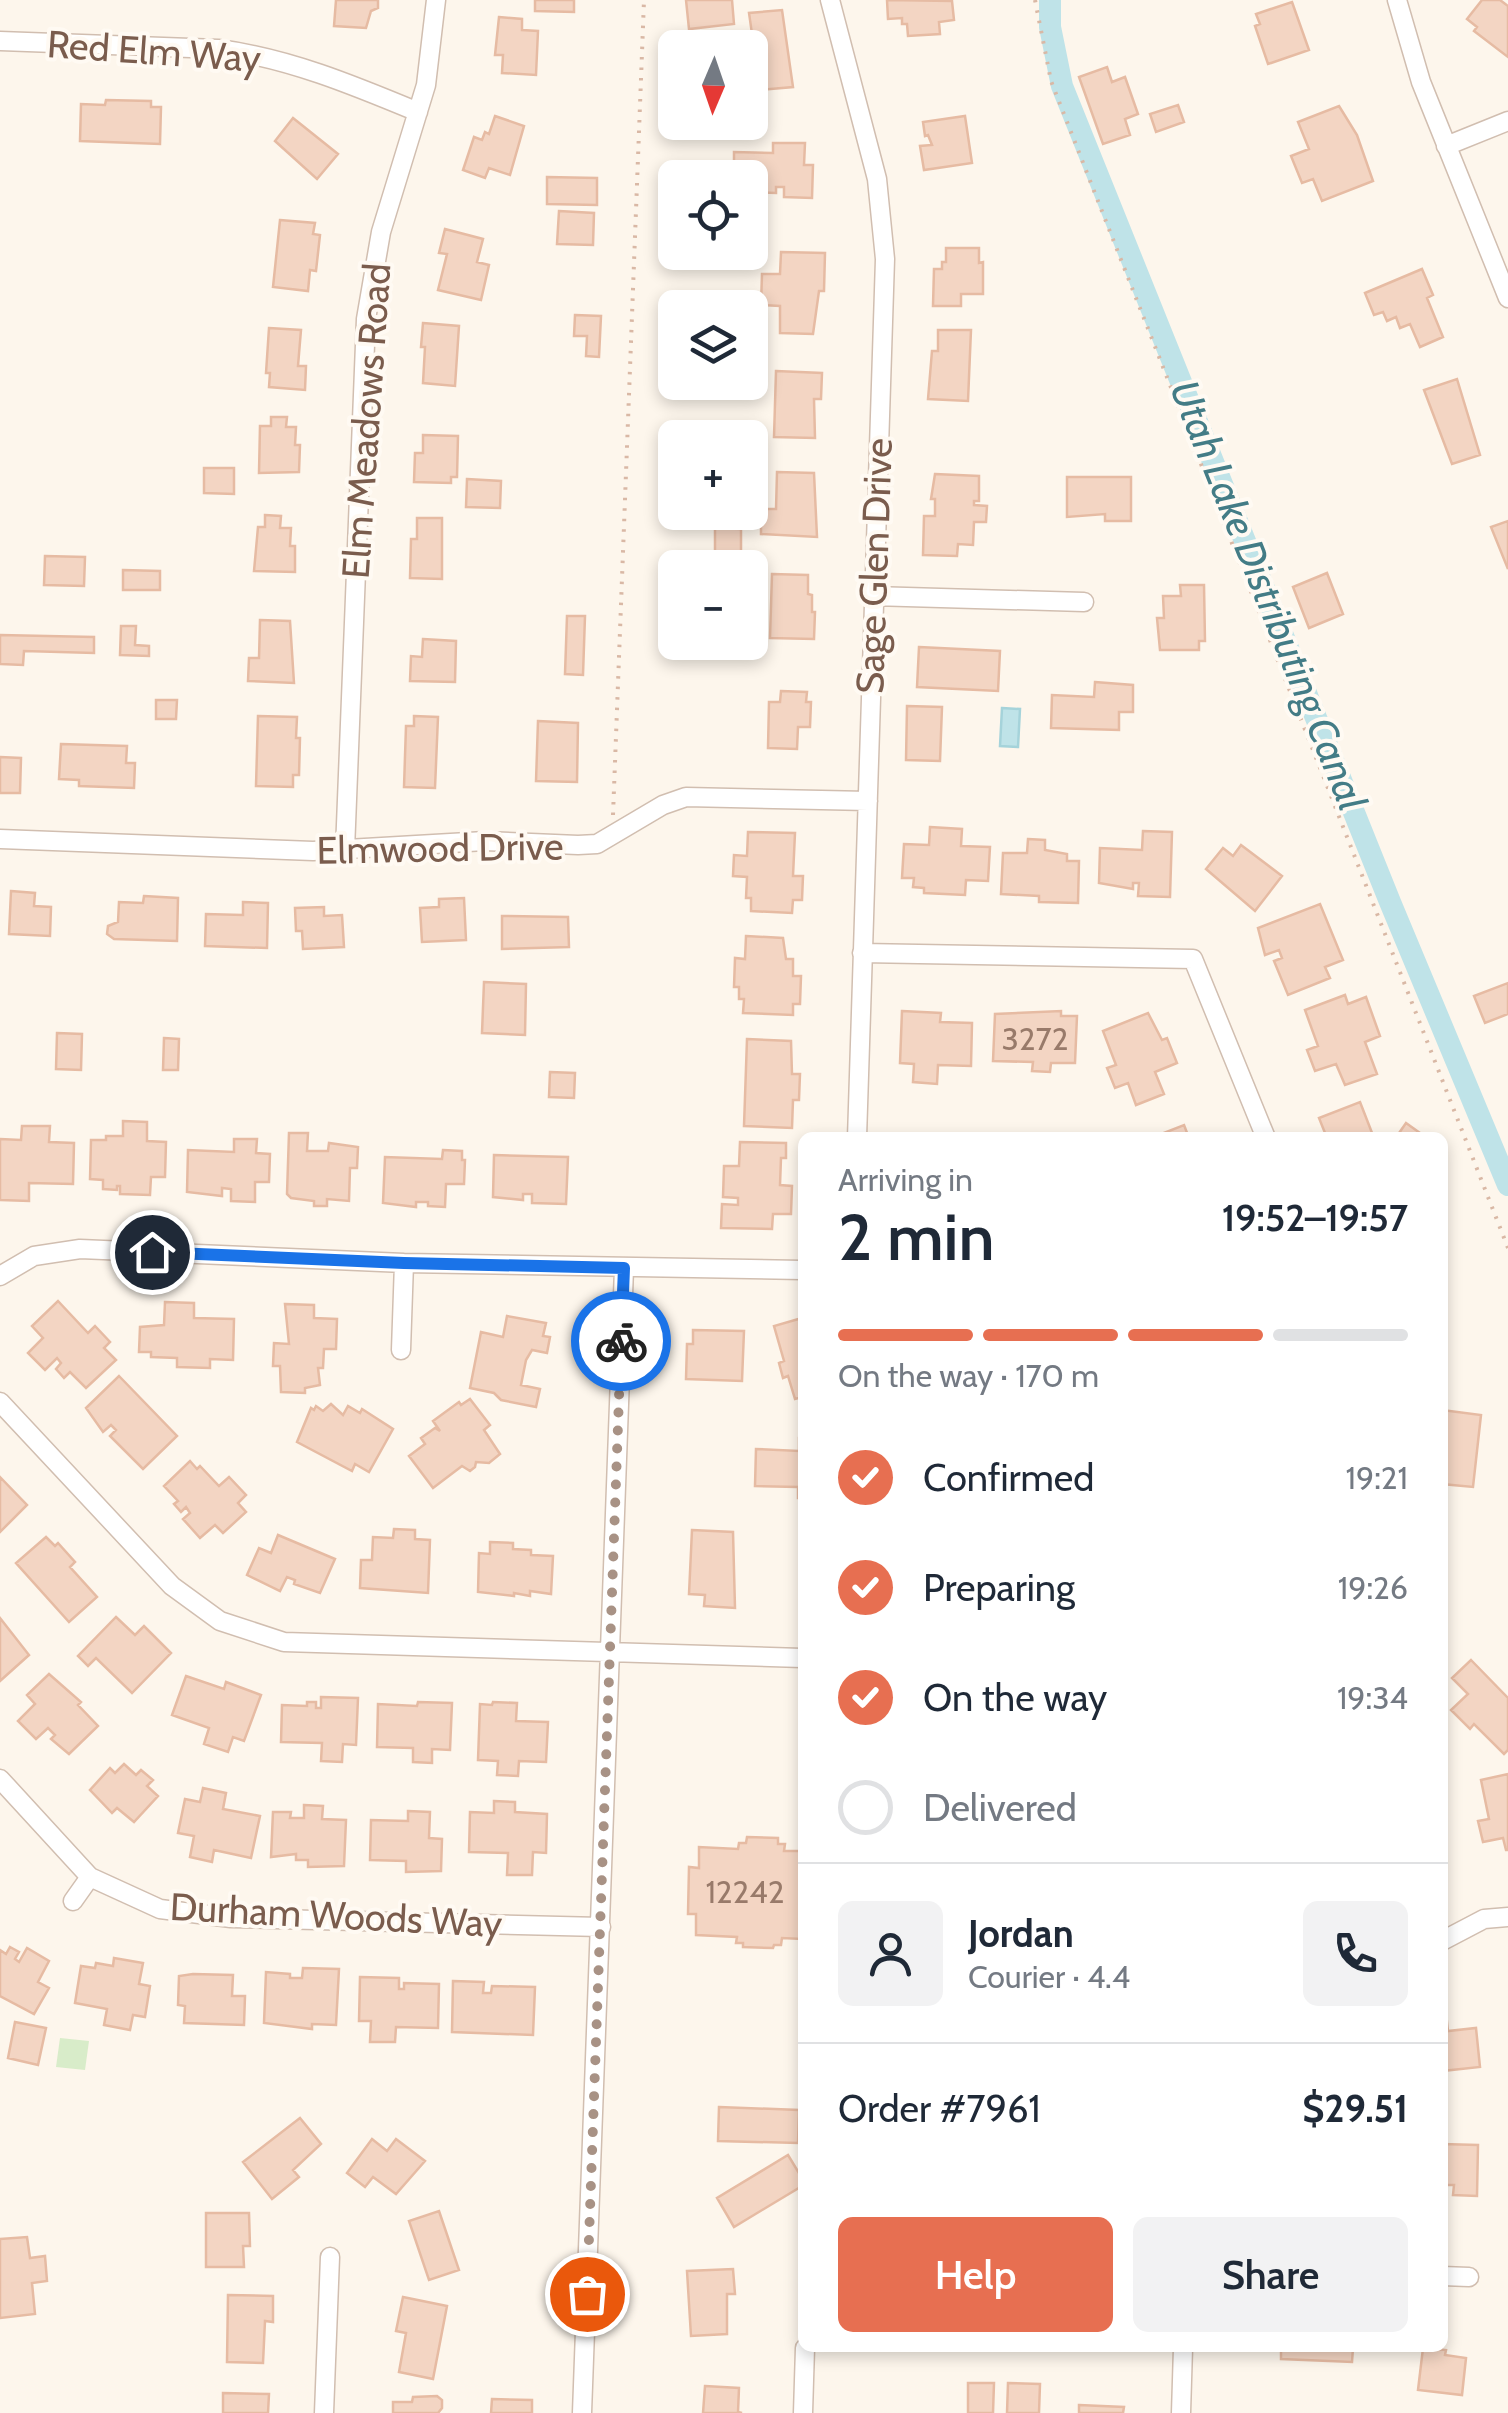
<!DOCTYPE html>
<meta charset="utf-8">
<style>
:root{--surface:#fff;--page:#f2f2f3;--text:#1f2937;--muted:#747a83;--line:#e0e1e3;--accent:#e76f51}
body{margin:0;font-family:Cabin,sans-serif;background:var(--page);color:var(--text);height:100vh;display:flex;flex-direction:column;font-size:38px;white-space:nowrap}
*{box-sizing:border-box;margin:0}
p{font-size:32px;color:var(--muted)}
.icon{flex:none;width:55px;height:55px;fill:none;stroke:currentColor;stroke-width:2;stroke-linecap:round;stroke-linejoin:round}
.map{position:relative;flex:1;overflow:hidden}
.details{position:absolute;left:798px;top:1132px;width:650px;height:1220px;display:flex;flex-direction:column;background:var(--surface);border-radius:15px;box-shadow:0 5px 15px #0003}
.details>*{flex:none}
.needle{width:65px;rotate:182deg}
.fabs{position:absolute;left:658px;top:30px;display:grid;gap:20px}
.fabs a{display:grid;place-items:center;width:110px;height:110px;border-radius:15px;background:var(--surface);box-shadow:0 5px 15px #0003;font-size:50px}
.pin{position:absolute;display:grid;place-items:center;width:85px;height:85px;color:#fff;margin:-42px;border:5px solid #fff;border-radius:50%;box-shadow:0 2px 10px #0007}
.courier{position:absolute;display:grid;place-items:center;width:100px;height:100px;margin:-50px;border:8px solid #1a73e8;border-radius:50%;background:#fff;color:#222;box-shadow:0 2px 12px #0007}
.headline em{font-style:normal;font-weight:600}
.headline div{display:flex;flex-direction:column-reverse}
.headline{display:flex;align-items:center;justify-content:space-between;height:170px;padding:0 40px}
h1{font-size:65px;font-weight:600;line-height:75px}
.bar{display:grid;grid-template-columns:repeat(4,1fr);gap:15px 10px;align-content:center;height:120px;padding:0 40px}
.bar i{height:12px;border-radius:8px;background:var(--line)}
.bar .selected{background:var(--accent)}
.bar p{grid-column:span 4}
.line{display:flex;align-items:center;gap:25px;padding:0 40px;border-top:2px solid var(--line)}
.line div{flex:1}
.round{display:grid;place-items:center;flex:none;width:105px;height:105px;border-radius:15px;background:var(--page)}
ol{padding:0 40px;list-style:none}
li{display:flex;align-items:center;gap:30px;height:110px}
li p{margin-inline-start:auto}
li .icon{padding:10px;border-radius:50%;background:var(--accent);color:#fff;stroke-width:4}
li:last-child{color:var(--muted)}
li i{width:55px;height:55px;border:5px solid var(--line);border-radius:50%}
.action{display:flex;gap:20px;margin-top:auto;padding:20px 40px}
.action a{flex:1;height:115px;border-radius:15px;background:var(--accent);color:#fff;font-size:40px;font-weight:600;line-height:115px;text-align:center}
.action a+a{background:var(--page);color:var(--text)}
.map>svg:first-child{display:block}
.green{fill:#d8ecc9}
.water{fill:#bfe3e8;stroke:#a5d3da;stroke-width:2.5}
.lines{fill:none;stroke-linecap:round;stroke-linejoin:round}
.canal{stroke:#bfe3e8;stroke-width:22}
.building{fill:#f3d5c3;stroke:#e6bba3;stroke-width:2.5}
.minor-casing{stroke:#d1beb0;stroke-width:21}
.path{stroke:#d9b8a5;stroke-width:4;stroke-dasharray:2.5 8;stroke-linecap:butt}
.minor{stroke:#fff;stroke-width:18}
.done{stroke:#a89285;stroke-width:10;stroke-dasharray:0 18}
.route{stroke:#1a73e8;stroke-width:12}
.labels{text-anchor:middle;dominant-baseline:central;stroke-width:8;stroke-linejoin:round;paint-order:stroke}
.number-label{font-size:32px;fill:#987a6a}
.street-label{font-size:38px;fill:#7a5c4d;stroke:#fffaf3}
.water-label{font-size:40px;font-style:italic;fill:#437c86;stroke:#fffaf3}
</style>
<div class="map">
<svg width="1508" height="2413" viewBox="0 0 1508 2413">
<rect width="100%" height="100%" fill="#fdf6ec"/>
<path class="green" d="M60,2038L89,2041L85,2070L56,2067Z"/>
<path class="water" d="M1002,708L1020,709L1018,747L1000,746Z"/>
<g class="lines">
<path class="canal" d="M1050,0V27L1062,86L1390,902L1508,1185"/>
</g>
<path class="building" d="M336,0H378V8L371,11L366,28L334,26Z
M535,0H574V12L535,11Z
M686,0H732L734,24L689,29Z
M887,0L952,1L954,20L939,22L940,34L908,36L907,24H902V18L888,19Z
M1482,0H1500L1508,6V57L1474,31L1477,27L1467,19Z
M1292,2L1309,50L1268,64L1255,26L1260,24L1256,14Z
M782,10L793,87L760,90L749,13Z
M499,17L522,19V30L538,31L536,75L502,73L503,55H495Z
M1107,67L1112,82L1125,77L1138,114L1125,119L1130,135L1103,144L1079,77Z
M106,100L151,101V107H161L160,144L80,141L81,104L105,105Z
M1178,105L1184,122L1156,132L1150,114Z
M1339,106L1357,135L1373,181L1322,201L1313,179L1302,183L1291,156L1309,149L1298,122Z
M495,116L524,126L510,175L489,168L485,178L463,170L474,137L482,140L485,132L489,134Z
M965,116L972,163L924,170L920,146L932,145L928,135L925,136L923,122Z
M293,118L338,154L317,179L275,141Z
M773,143H805L804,165H813L812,198L784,197V187H776V193L750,192V178H734V152L773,153Z
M547,177L597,178V205L547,204Z
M559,211L594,213L593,245L557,244Z
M280,220L315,223L313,234L320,235L316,271L310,270L308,291L273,287Z
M445,229L483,239L477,262L489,265L481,300L438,290L447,254L439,253Z
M946,248H979V263L983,262V294H961V306H933L934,269H942V262H946Z
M781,252L825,253L824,291H819L813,334L780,333V306L761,305L762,274H780Z
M1422,269L1433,295L1427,298L1443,337L1420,347L1410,324L1400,328L1396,317L1387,321L1383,312L1374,315L1365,293Z
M575,315L601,316L599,357L586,356L587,336H574Z
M423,323L459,326L455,386L423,383L425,347H421Z
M269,328L301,330L298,366H306L305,390L269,387L270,373H266Z
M938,330H971L968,401L928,399L932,351H938Z
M776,371L822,373L821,399H814L815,438L774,437Z
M1457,379L1480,455L1452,464L1424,390Z
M271,417H287L286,427H296L295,445H300L299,472L259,473L260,426H271Z
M423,435L458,436L457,477H451V483L414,482L415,453H423Z
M204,468H234V494L204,493Z
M777,472L814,473L817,537L761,534V509H776Z
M935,474L979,476V501H974V505L987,506L986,522H974L973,545L958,544L957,556L923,555L924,516H935V499H931Z
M1067,477H1131V521H1105V514L1067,517Z
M467,479L501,481L500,508L466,507Z
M265,515L281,516L280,528H291L290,546H295V572L254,571L258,527H265Z
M417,518H442V579L410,578L411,539H417Z
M1508,521V569L1491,527Z
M715,528L741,529V553L715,552Z
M45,556L85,557L84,586L44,585Z
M123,570L160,571V590H123Z
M1327,573L1343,614L1309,628L1293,587Z
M772,574L808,575V594L812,595V612H815L814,639L770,638Z
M1180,585H1204L1205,641H1199V650H1160L1157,618H1164L1163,596H1181Z
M567,616H585L583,675L565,674Z
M260,620L290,621L294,683L248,681L249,658H259Z
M121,626H136L135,645L149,646V656L120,655Z
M0,635L94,637V653L24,651L23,665L0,664Z
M423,639L456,641L455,682L410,681L411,656L422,657Z
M919,647L1000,651L998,691L917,687Z
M1095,682L1133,685V712H1119V730L1051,728L1052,695L1094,697Z
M781,691L807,692L806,702H811L810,727H798L797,749L768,748L769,702H780Z
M156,700H177L176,719H156Z
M907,706L942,707L940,761L906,760Z
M258,716L297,717L296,738H300L299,775H293V787L256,786Z
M414,716L438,717L435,788L404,787L406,726H414Z
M538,721L578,723L577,782L536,781Z
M61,744L127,746L126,763H135L134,788L79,786V780L59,779Z
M0,757L21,758L20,793H0Z
M930,827L962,829L961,846L990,847L988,881L966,880L965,895L924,893V888L913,887L914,878H902L904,844L929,845Z
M1143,831L1172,832L1170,897L1138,896L1139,883H1133V889L1099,883L1100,848L1142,850Z
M748,832L795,833L793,876H803L802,900H793L792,913L751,911V898H746L747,877L733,876L734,855L747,856Z
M1028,839L1045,840V850L1067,854V861H1079L1078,903L1039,902V896L1001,894L1003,853H1027Z
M1241,845L1282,876L1255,911L1206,869L1223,848L1233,856Z
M11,891L35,893L34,906L51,907L50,936L9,934Z
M144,896L178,898L177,941L114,939L107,934L108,926L118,922L119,902L143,903Z
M464,898L466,940L422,942L420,908L439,907V899Z
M243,902L268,903L267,948L205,946L206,914L243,915Z
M1320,904L1343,960L1325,967L1330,978L1288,995L1274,961L1282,958L1279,950L1265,955L1258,928Z
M324,907V916L342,915L344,947L303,949L302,931H296L295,908Z
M502,916L568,917L569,947L502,949Z
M746,936L783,938L786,959H793V976H801L800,1004H793V1015L743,1013L744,999H739V987H734L735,958L745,959Z
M484,982L526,984L525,1035L482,1033Z
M1508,983V1014L1485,1023L1474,996Z
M1345,995L1348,1004L1366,997L1380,1036L1365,1042L1377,1074L1345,1085L1336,1064L1315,1071L1307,1050L1318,1046L1305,1010Z
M902,1011L941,1013L940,1022L972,1023L971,1066L938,1065L937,1084L913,1082L914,1064L900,1063Z
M1061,1011V1016H1077L1075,1063H1051L1050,1072L1032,1071L1033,1062L993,1061L995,1014Z
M1148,1013L1162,1040L1167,1038L1177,1063L1155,1072L1164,1094L1136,1105L1128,1083L1115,1088L1107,1068L1116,1065L1103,1031Z
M57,1033L82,1034L81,1070L56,1069Z
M164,1038L179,1039L178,1070H163Z
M747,1039L791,1041L792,1074H800L799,1100H793L792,1128L744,1126Z
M550,1072L575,1073L574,1098L549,1097Z
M1360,1102L1374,1138H1327L1319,1118Z
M123,1121L147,1122V1141L166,1142L165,1177H151L150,1195L120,1194V1186H117V1190L103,1189V1180L90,1179L91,1140H106V1136H123Z
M1406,1123L1427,1138L1397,1136Z
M1184,1125L1189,1138H1151Z
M22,1126H50L49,1142L74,1143L73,1184L29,1183V1201L0,1200V1139L21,1140Z
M289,1133H308L307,1151H328L329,1143L358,1147L357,1168H350L349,1201L327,1199V1206H314V1201L291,1198L287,1194Z
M234,1139H257L256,1153L270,1154L269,1182H255V1202L231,1201V1189L222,1188V1196L187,1192L188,1150L234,1152Z
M740,1142L786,1143V1158H781L780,1185L792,1186L791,1214H773L772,1229L721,1228L722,1204L738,1205V1198L723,1197L724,1166H739Z
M443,1150L462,1151V1160H465L464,1184H446L445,1207L428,1206V1202H416V1207L383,1203L385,1157L442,1159Z
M494,1155L568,1157L566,1204L532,1203V1194H523V1200L493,1197Z
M58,1301L88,1333L95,1326L110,1342L104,1348L116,1360L86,1388L70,1372L64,1378L56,1369L61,1363L57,1358L45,1370L28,1353L43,1338L32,1326Z
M165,1302L194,1303V1318L234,1319L233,1360L210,1359V1368L177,1367V1358L151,1357V1352H139L140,1327L164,1325Z
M285,1304L314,1305V1318L337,1319L336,1349H324L323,1368H318L320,1385L305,1388V1393L281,1392L280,1366H273L274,1343L289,1344Z
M507,1316L546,1323L543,1336L550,1337L547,1353L532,1350L526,1360L521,1385L540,1389L536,1407L501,1400L494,1393L470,1388L481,1332L503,1337Z
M802,1318V1397L795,1399L788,1376L783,1378L779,1363L784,1361L774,1326Z
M693,1330L744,1331L742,1381L686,1379L687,1344H693Z
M119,1376L177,1436L143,1469L110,1436L116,1430L111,1425L103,1432L86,1408Z
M470,1399L490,1425L484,1430L500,1454L489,1463L476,1462L475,1467L470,1471L462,1466L433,1488L409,1456L425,1444L421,1438L435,1428L440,1431L433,1421L459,1402L461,1405Z
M331,1404L343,1415L348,1406L360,1413L362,1409L393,1429L369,1472L355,1464L352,1471L297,1442L311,1408L314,1410L316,1406L323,1411Z
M1442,1410L1481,1415L1473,1487L1442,1484Z
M799,1438H802V1498H798V1487L755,1486L756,1449L799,1451Z
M190,1461L197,1469L200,1466L219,1486L229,1477L246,1495L238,1503L246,1512L223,1533L215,1525L200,1538L183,1519L190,1513L186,1507L181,1512L174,1504L178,1501L164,1486Z
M0,1477L27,1505L0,1532Z
M394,1529L415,1530V1539L430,1540L428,1593L360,1588L361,1560H372L373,1537L393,1538Z
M692,1530L733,1532L735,1608L704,1606L705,1595L689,1594Z
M278,1535L335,1559L320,1593L294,1584L295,1580L287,1577L280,1591L247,1575L259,1548L271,1553Z
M46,1537L55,1546L58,1543L75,1562L70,1567L97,1597L69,1622L16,1563Z
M490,1542L513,1543V1549L531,1550V1555L553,1556L551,1594L530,1591V1596L514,1593V1596L478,1592L479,1553L490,1554Z
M116,1617L135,1635L144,1626L171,1653L132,1693L96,1658L88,1666L78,1656Z
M0,1618L29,1655L0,1681Z
M1471,1660L1508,1698V1750L1504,1754L1474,1724L1470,1729L1451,1710L1468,1694L1452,1678Z
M49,1674L81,1702L78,1705L98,1726L69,1754L51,1739L55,1735L48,1728L36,1739L18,1721L35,1704L27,1695Z
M186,1676L224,1689L226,1682L261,1695L244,1741L233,1737L228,1752L204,1744L209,1728L172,1715Z
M321,1697L358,1698L356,1745L343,1744L342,1762L321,1761L322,1743L281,1742L282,1705L307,1706V1702H316V1708H321Z
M418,1702L452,1703L450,1750L432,1749V1763L413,1762V1748L377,1747L378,1704L417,1706Z
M493,1702L517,1703L516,1721L548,1722L546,1762L519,1761L518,1776L497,1775L498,1761L478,1760L480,1704L492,1705Z
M124,1764L136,1775L141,1770L153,1780L147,1786L158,1796L134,1822L117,1808L112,1813L90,1790L110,1768L115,1773Z
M1508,1774V1850H1506L1503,1838L1483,1842L1478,1821L1489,1819L1481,1780Z
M203,1788L226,1793L223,1809L260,1816L251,1858L214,1850L212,1862L190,1857L194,1836L178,1833L185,1799L200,1802Z
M494,1801L515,1802V1812L547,1814L546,1853L533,1852L532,1875H507L508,1853L469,1852L470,1812L494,1813Z
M304,1805L323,1806L322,1819L346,1820L344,1866L308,1867V1860H296V1854L271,1857L273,1812H291L290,1818H304Z
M408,1811L430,1812L429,1838L442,1839L441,1871L406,1872V1861L370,1860L371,1820L408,1821Z
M747,1837L778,1838V1844H785L784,1851H802V1939L782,1938L781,1945H774L773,1948L743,1947V1943H736L737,1937L696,1935V1914H688L689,1867L699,1868V1847L738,1849L739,1843H746Z
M10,1947L19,1952L15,1959L19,1962L27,1948L49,1961L38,1982L49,1988L34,2014L0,1996V1950L6,1954Z
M114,1958L143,1963L139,1984L150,1986L145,2017L133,2015L130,2030L104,2025L107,2009L75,2003L81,1966L95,1968L96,1963L113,1966Z
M303,1968L339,1969L336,2025L312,2024V2029L264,2023L266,1972L290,1974V1978H302Z
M193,1974L233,1975L232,1996H245L244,2025L184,2023L185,2006L178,2005L179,1976Z
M360,1977L399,1978V1989H404V1983L439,1984L438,2028L396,2027L395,2042H370L371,2021H359Z
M453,1981L484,1982L483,1993H491L492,1986L535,1987L533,2035L452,2032Z
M1442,2003H1445L1448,2031L1476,2028L1480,2067L1442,2071Z
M15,2022L46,2028L38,2065L8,2058Z
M719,2107L799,2110L798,2143L718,2141Z
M300,2118L321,2144L293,2170L299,2177L272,2199L243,2162Z
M372,2139L387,2151L396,2139L425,2161L396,2194L373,2177L365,2187L347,2173Z
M1442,2144L1478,2145L1477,2196L1453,2195L1454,2185H1442Z
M788,2155L802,2178V2186L734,2227L717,2198Z
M439,2211L459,2270L429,2280L409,2221Z
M206,2213H249L250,2246H243L244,2267H206Z
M27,2237L30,2258L45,2256L47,2281L32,2283L35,2314L0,2318V2239Z
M733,2269L735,2294H727V2334L691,2336L687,2271Z
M228,2295L273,2296V2322L265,2321L263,2363L227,2362Z
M403,2297L447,2306L433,2379L399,2372L406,2333L396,2331Z
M1281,2348H1353L1352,2362L1281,2359Z
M1423,2348L1446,2350L1445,2355L1466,2358L1462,2395L1418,2390Z
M968,2383H994L993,2413H968Z
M1008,2383L1040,2384L1039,2413H1007Z
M705,2386L739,2388L738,2412L742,2413H703Z
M223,2393L269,2394L268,2413H223Z
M437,2396L442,2400V2408L438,2413H393V2402H412L413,2397Z
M492,2399L532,2400V2413H491Z
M1079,2405L1124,2407L1123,2413H1079Z"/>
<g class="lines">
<g class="minor-casing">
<path id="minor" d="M830,0L877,179L885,259L857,1138
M1397,0L1421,82L1508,298
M0,41L218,49C288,58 353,85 418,112
M1446,146L1508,121
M872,596L1084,602
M0,839L313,851L485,841L578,845L597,844L663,805L686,797L868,801
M345,850L366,319L381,232L426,85L436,0
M862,953L1193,959L1266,1138
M0,1276L34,1256L80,1249L404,1263L802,1270
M401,1350L404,1263
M0,1402L172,1586L220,1621L284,1642L802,1658
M0,1779L90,1877L160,1909L231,1918L601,1927
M73,1901L90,1877
M1442,1941L1484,1919L1508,1917
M1442,2276L1469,2277
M324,2413L330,2257
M582,2413L624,1268
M803,2413L805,2348
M1181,2413L1183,2348"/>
</g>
<path class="path" d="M1035,0L1051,81L1508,1248
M613,815L644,0"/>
<use href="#minor" class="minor"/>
</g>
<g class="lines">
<path class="done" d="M587,2294L621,1341"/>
<path class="route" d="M152,1252L404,1263L624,1268L621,1341"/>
</g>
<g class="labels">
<g class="number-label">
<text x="1035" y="1038">3272</text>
<text x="745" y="1891">12242</text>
</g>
<g class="street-label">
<text transform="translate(154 51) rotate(4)">Red Elm Way</text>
<text transform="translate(366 421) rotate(-86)">Elm Meadows Road</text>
<text transform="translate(874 566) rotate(-88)">Sage Glen Drive</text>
<text transform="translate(440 848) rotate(-1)">Elmwood Drive</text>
<text transform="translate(336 1915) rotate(3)">Durham Woods Way</text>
</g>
<g class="water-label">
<text transform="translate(1269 595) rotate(68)">Utah Lake Distributing Canal</text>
</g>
</g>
</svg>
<div class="fabs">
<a><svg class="needle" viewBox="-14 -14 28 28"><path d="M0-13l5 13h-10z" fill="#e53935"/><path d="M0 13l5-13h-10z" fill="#747a83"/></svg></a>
<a><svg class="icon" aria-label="locate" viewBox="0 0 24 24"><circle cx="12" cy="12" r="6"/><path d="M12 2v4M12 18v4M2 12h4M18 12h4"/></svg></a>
<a><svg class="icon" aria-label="layers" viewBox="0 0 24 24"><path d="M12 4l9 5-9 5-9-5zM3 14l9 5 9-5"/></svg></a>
<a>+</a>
<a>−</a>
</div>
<div class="pin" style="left:587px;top:2294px;background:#ea580c"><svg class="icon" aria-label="bag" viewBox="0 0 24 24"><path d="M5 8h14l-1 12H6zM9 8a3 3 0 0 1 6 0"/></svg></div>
<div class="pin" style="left:152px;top:1252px;background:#1f2937"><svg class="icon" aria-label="home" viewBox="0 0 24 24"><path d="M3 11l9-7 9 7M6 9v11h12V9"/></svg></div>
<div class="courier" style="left:621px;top:1341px"><svg class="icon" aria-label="bike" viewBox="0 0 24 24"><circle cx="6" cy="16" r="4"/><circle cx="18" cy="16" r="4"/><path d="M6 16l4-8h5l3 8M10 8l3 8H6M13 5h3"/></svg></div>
<section class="details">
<div class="headline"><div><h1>2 min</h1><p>Arriving in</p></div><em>19:52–19:57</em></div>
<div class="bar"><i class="selected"></i><i class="selected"></i><i class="selected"></i><i></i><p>On the way · 170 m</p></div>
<ol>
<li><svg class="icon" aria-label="check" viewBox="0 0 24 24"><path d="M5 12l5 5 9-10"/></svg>Confirmed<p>19:21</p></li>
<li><svg class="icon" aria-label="check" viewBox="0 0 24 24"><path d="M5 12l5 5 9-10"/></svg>Preparing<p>19:26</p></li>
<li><svg class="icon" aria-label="check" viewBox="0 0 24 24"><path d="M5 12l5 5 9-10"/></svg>On the way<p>19:34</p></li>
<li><i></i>Delivered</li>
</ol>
<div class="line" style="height:180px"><a class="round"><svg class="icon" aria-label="person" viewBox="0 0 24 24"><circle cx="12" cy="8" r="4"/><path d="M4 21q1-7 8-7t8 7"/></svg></a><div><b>Jordan</b><p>Courier · 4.4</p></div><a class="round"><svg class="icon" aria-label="phone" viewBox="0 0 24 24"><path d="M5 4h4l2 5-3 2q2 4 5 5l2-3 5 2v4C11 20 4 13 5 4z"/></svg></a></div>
<div class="line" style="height:130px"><div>Order #7961</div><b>$29.51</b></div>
<div class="action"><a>Help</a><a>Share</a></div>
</section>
</div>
